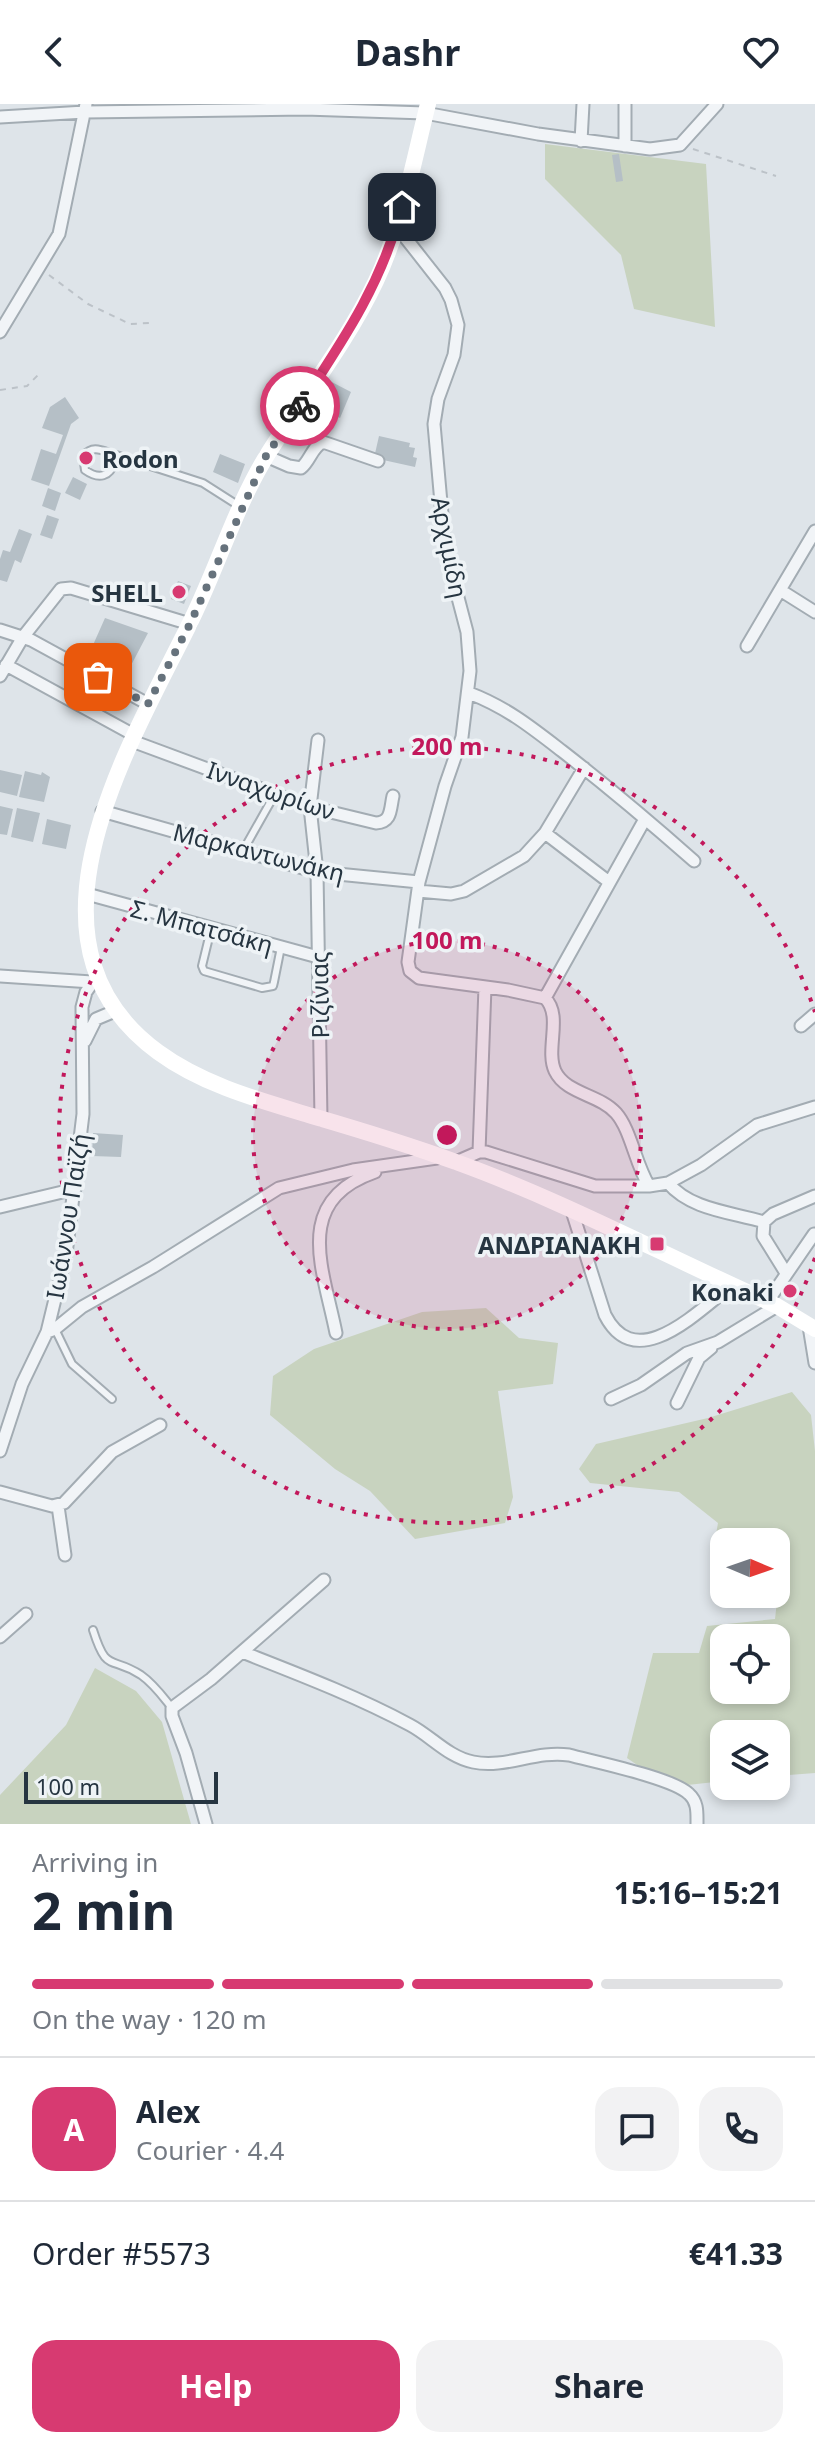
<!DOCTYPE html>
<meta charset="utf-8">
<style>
:root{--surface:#fff;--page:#f2f2f3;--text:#1f2937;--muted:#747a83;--line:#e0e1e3;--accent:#d73a71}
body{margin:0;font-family:"Noto Sans",sans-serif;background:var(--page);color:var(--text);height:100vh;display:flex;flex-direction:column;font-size:30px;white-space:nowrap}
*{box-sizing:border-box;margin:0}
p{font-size:26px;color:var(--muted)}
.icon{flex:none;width:44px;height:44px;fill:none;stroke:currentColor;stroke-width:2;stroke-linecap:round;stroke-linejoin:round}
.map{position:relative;height:1720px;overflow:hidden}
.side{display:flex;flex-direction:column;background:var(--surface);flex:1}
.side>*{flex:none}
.needle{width:52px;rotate:92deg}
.controls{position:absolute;left:710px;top:1424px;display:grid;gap:16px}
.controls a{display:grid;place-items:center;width:80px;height:80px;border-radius:16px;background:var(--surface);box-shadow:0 4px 12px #0003;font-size:40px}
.scale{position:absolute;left:24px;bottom:20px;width:194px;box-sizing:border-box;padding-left:8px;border:4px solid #263541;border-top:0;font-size:22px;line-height:28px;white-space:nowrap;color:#263541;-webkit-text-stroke:6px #eef3f6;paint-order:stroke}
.pin{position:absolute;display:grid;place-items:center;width:68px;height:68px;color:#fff;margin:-34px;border-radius:16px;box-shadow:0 4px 12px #0006}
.courier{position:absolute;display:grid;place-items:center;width:80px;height:80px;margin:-40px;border:6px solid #d73a71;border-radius:50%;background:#fff;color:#222;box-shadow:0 2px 10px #0007}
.headline em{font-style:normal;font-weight:700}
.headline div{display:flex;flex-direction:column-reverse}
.headline{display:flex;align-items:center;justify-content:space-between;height:136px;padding:0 32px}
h1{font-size:52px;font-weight:700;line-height:60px}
.bar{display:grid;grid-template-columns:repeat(4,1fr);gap:12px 8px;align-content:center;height:96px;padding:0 32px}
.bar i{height:10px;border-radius:6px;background:var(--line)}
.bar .current{background:var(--accent)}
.bar p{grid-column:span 4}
.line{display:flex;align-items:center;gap:20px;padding:0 32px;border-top:2px solid var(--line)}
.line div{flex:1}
.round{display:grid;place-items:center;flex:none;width:84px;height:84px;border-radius:24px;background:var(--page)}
.primary-button{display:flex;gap:16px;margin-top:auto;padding:16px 32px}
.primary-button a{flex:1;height:92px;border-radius:24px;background:var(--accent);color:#fff;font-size:32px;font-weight:700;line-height:92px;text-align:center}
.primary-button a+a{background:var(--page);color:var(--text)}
header{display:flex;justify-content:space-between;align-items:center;height:104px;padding:0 32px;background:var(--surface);font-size:36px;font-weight:700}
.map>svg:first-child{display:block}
.green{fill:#c8d3bf;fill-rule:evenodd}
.building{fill:#b5bfc6}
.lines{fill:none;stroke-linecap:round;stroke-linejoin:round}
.service-casing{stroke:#a3acb3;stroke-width:10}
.minor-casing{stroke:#a3acb3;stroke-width:15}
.path{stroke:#bcc2c8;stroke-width:2;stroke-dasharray:6 6;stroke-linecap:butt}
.service{stroke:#f1f4f7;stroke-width:6}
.minor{stroke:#f1f4f7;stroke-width:11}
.secondary{stroke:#fff;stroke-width:16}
.done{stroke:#66727c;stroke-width:8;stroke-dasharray:0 14.4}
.route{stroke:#d73a71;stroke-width:10}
.ring{fill:none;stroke:#c2185b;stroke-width:4;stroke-dasharray:4 8}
.poi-dot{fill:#d73a71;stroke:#eef3f6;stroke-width:3}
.labels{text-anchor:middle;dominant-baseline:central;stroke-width:7;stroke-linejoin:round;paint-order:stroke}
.poi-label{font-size:24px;font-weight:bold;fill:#263541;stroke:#eef3f6;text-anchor:end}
.street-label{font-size:24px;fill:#263541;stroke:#eef3f6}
.centre{fill:#c2185b;stroke:#eef3f6;stroke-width:4}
.ring-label{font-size:24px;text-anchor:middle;font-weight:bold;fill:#c2185b;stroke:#eef3f6;stroke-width:7;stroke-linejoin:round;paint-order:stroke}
</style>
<header><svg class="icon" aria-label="back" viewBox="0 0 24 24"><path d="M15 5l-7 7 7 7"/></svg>Dashr<svg class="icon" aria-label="heart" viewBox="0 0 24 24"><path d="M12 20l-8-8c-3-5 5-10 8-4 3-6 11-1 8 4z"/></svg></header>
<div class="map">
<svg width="815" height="1720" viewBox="0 0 815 1720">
<rect width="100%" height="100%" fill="#dee4e9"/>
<path class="green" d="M545,40L706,60L715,223L634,205L621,151L545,75Z
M486,1204L519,1234L558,1239L553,1280L498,1287L513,1393L505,1419L415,1435L370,1387L335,1365L270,1311L273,1272L314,1245L422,1208Z
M792,1288L811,1311L815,1347V1669L776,1672V1630H724V1677L669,1683L627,1654L653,1549H699L707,1522L775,1515L778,1488L776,1438H724V1481L712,1453L718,1419L679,1388L590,1379L579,1365L596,1340L708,1314ZM724,1534H776V1586H724Z
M95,1564L136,1587L162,1618L191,1720H0V1691L66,1621Z"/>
<path class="building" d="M619,50L623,77L616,78L612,51Z
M324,274L351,288L340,314L330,309L337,294L332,292L328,300L314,292Z
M65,293L79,314L71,320L49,382L31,376L41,345L56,350L63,331L42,324L50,303Z
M379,332L410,339L409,343L415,344L413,353L417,354L415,363L374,354Z
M220,350L245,360L238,379L213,368Z
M73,373L87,380L80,396L65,389Z
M48,384L61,389L55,407L42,402Z
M47,411L59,415L52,435L40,431Z
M19,425L32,430L21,459L15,456L7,478L0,476V455L3,446L10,448Z
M178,477L191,482L184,500L171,495Z
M105,514L148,529L127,569L89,550Z
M0,666L22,671L17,692L0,688Z
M25,667L41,671L42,668L50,673L44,698L19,693Z
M0,702L13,705L7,731L0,730Z
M17,704L40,709L33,738L11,733Z
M47,715L71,721L66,745L42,740Z
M93,1029L123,1031L121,1053L92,1052Z"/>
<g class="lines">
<g class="service-casing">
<path id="service" d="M110,349L115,357C110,373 99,376 85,366L83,352C92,342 99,345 110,349L203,379L239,402
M244,745L275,690
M211,825L202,862L204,867L262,884L273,882L274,878L281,843
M55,1225L72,1260L112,1295
M93,1526C107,1570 110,1551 141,1571C154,1580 163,1593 172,1604"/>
</g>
<g class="minor-casing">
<path id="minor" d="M625,0V42
M0,13L85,8L305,5L425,9L538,30L650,45L680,41L717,0
M581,37L583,0
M397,123L445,184L451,196L458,221L454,251L438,295L434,320L445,444L467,528L470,567L462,633L445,682L419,778L408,858L410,867L419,874L508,886L545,894C563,912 545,945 555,967C566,990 599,990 616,1009C631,1026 635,1059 649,1082
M0,228L59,130L86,0
M266,352L289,362L301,364C310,357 312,343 323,338L378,357
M815,427L780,486L815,508
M0,526L31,536L148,600
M747,542L780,486
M6,561L134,631
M0,572L23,533L61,485L71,484L190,520
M469,589C506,603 531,623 562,647C607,682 651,719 694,757
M318,636L310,703L317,768L321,1015
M132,637L310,703L376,719C392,718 390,705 393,692
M102,707L317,768L419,778
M545,729L609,778
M418,787L451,790L464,787L524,752L545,729L584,664
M87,790L318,853
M0,872L92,878
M545,894L645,715
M801,922L815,910
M85,937L96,915L115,907
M479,1048L485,883
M456,1058L479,1048H486L595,1082H649L668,1079L701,1061L757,1021L815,1003
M668,1079C691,1106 731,1108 764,1118
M0,1103L75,1085
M572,1107L605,1211C636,1272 698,1207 732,1181
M786,1169L763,1132L764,1118L773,1110L815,1092
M768,1197L814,1130
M809,1222L815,1259
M47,1228L55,1225L82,1203L153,1163L279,1084L353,1066L437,1054
M336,1229C323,1164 292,1097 375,1068
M611,1295L641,1281L687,1249L718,1238L777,1202
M677,1299L699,1254L711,1244
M0,1347L22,1280L47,1228L66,1150L83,1010L82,903L86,888L97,872
M0,1388L52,1402L64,1399L112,1348L160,1321
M58,1402L65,1451
M0,1533L26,1510
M242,1548C298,1570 356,1592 410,1621C431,1632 448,1653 473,1658C505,1665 536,1646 569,1651C595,1658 673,1674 689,1690C698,1698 697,1709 697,1720
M206,1720L186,1649L172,1612V1604L211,1575L324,1476"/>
</g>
<path class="path" d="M693,45L776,72
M49,171L88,200L130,220L150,219
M0,286L27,282L40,269
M322,328L327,310"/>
<use href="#service" class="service"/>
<use href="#minor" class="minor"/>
<path class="secondary" d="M428,0C413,59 402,122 376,177C347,238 305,291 269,348C235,402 217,466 188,523C127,646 9,839 158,948C203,981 259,996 312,1012C360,1026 409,1041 456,1058C550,1092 641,1139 732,1181L777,1202L815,1225"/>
</g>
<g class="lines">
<path class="done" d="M98,573L148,600L190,520L266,352L300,302"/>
<path class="route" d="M300,302C344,235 381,181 402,103"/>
</g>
<circle cx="447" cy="1031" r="194" fill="#c2185b" fill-opacity=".12"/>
<g class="ring">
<circle cx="447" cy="1031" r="194"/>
<path d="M815 1154A388 388 0 1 1 815 908"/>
</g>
<g class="poi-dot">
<circle cx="86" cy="354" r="8"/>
<circle cx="179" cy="488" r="8"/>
<rect x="649" y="1132" width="16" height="16" rx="4"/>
<circle cx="790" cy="1187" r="8"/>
</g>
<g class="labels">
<g class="poi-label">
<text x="102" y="354" text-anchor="start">Rodon</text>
<text x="163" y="488">SHELL</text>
<text x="641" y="1140">ΑΝΔΡΙΑΝΑΚΗ</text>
<text x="774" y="1187">Konaki</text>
</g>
<g class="street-label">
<text transform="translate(450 443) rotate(79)">Αρχιμίδη</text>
<text transform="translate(271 686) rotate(19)">Ινναχωρίων</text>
<text transform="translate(259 748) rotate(14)">Μαρκαντωνάκη</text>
<text transform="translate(202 822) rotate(15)">Σ. Μπατσάκη</text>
<text transform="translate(319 891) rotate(-91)">Ριζίνιας</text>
<text transform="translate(67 1112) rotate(-81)">Ιωάννου Παϊζή</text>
</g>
</g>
<circle cx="447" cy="1031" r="12" class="centre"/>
<g class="ring-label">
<text x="447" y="651">200 m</text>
<text x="447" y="845">100 m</text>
</g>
</svg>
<div class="controls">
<a><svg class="needle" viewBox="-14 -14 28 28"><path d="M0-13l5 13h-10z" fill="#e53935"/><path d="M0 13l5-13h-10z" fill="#747a83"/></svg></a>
<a><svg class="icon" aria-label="locate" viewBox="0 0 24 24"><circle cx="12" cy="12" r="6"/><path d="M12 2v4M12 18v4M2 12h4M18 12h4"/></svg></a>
<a><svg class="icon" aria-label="layers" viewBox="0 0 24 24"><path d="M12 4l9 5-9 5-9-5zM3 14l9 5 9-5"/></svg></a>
</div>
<div class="scale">100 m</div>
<div class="pin" style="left:98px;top:573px;background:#ea580c"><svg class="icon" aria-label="bag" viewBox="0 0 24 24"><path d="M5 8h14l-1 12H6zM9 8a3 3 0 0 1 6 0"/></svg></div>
<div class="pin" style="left:402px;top:103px;background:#1f2937"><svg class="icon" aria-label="home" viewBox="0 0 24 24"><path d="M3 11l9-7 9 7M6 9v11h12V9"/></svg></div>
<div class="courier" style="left:300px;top:302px"><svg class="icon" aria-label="bike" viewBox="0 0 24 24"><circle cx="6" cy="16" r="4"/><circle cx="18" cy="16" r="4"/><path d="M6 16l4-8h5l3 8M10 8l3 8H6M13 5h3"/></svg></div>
</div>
<section class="side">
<div class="headline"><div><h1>2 min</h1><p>Arriving in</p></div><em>15:16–15:21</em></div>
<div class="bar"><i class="current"></i><i class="current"></i><i class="current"></i><i></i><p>On the way · 120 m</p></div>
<div class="line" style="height:144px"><b class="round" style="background:var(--accent);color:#fff">A</b><div><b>Alex</b><p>Courier · 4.4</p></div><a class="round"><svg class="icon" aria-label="chat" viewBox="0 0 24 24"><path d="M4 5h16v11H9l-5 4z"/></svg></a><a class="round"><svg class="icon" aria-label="phone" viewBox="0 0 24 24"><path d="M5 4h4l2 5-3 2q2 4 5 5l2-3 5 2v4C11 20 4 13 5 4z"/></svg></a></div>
<div class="line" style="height:104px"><div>Order #5573</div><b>€41.33</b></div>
<div class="primary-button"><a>Help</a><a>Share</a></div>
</section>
